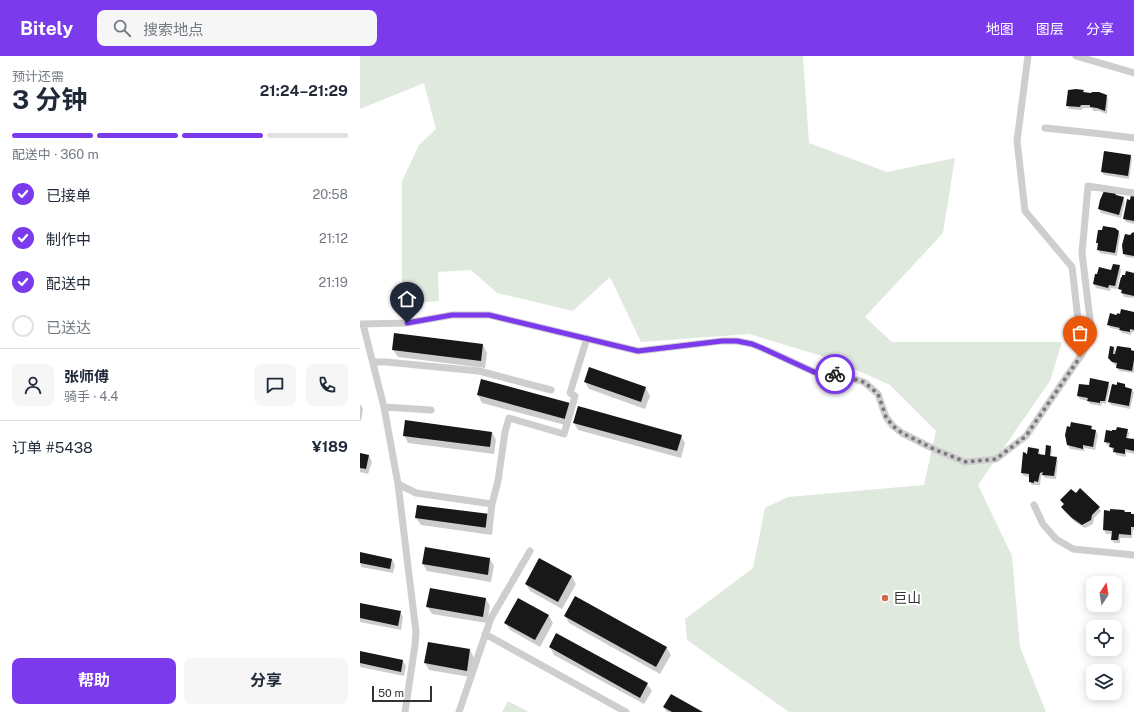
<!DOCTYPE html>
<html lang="zh">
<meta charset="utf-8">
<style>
:root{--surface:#fff;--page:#f6f6f7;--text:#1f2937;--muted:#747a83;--line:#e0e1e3;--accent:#7c3aed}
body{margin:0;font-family:"Public Sans","Noto Sans SC",sans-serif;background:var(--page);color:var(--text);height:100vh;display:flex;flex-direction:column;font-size:15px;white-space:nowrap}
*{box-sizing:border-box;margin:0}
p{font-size:13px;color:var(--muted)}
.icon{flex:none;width:22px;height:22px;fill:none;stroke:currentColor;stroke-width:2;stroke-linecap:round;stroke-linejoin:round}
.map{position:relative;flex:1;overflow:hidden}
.sheet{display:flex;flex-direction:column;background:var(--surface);width:360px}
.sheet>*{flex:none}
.needle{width:26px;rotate:12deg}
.buttons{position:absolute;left:726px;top:520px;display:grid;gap:8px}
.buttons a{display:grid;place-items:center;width:36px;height:36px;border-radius:8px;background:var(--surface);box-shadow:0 2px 10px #0003;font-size:20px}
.scale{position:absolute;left:12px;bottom:10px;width:60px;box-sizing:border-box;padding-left:4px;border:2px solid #313131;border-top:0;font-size:11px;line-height:14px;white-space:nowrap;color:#313131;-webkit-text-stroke:3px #fff;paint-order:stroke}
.pin{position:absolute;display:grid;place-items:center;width:34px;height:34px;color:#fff;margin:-41px -17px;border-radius:50% 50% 50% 0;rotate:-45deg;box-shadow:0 0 4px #0007}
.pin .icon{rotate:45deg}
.courier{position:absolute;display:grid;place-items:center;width:40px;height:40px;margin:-20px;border:3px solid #7c3aed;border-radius:50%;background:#fff;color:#222;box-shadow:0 1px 5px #0007}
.summary em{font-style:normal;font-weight:700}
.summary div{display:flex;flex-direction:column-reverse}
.summary{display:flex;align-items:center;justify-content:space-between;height:68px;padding:0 12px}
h1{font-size:26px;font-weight:700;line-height:30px}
.bar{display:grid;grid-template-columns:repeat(4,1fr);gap:6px 4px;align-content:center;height:48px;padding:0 12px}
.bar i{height:5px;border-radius:3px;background:var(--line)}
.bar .current{background:var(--accent)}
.bar p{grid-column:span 4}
.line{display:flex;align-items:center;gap:10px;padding:0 12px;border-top:1px solid var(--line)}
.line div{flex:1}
.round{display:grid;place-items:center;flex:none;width:42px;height:42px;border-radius:8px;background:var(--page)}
ol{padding:0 12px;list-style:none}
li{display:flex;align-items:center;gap:12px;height:44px}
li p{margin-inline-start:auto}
li .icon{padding:4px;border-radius:50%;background:var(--accent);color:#fff;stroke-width:4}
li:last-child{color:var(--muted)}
li i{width:22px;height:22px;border:2px solid var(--line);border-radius:50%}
.action{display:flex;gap:8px;margin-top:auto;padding:8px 12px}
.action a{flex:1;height:46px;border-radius:8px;background:var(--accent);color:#fff;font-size:16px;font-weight:700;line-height:46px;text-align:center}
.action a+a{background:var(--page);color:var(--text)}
header{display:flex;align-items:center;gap:24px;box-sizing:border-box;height:56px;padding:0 20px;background:var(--accent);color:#fff}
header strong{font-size:19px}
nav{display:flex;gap:22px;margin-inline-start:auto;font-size:14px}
.search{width:280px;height:36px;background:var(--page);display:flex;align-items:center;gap:10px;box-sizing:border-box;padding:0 14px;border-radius:8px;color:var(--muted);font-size:15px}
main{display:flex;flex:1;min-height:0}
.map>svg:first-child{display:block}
.green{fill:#e0e9de}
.shadow{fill:#0003}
.building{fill:#181818}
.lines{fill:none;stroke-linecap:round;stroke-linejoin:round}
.minor{stroke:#cecece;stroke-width:7}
.done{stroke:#797979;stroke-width:4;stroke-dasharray:0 7.2}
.route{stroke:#7c3aed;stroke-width:5}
.poi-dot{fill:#d26a49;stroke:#fff;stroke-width:1.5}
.labels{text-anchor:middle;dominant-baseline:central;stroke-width:4;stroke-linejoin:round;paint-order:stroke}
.poi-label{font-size:14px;fill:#313131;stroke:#fff;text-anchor:start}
</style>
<header>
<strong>Bitely</strong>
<div class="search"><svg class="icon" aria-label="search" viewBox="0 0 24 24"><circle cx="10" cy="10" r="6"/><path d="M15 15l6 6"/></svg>搜索地点</div>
<nav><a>地图</a><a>图层</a><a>分享</a></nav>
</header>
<main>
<section class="sheet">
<div class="summary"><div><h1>3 分钟</h1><p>预计还需</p></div><em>21:24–21:29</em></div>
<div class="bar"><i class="current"></i><i class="current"></i><i class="current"></i><i></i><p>配送中 · 360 m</p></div>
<ol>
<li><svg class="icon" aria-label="check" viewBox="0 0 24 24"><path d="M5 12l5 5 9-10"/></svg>已接单<p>20:58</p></li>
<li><svg class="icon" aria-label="check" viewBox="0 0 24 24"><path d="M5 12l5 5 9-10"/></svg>制作中<p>21:12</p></li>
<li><svg class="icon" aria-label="check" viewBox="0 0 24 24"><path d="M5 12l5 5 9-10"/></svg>配送中<p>21:19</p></li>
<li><i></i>已送达</li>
</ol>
<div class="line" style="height:72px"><a class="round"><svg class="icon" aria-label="person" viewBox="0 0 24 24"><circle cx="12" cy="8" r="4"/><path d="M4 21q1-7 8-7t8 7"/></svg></a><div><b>张师傅</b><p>骑手 · 4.4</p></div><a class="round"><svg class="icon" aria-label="chat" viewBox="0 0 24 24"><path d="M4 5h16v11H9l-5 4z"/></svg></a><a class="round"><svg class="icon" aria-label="phone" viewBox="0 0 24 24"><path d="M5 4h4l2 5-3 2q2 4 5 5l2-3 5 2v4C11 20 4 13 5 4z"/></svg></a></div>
<div class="line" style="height:52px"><div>订单 #5438</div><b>¥189</b></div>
<div class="action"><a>帮助</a><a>分享</a></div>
</section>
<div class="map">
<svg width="774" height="656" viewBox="0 0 774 656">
<rect width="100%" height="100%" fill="#fff"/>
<path class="green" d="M0,0H443L449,87L527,116L595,102L583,177L505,261L532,286H702L690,325L618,429L652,500L660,591L686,656H429L327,584L325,563L393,512L405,452L428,441L564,429L576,375L530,329L472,303L389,278L281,286L250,221L213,255L137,237L111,214L78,216L79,245L42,248V125L59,89L76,73L64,27L0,53Z
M148,645L169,656H142Z"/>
<path class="shadow" d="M723,35L725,38L746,39L748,43L747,58L739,55H733L732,52H723L722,54L709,53L707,49Z
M771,100L772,104L769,123L744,119L742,116Z
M756,141L763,142L765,146L761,162L741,157L739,153L741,144Z
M774,141V168L766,166L764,163L771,145Z
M758,175L760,179L757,200L740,197L738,194L739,190L737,187Z
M774,179V202L766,201L764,197L770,180Z
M759,210L761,214L757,233L751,232L750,235L736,232L734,228Z
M774,218V242L764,241L760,233Z
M774,257V276H772L771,279L762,277L760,274L750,272L749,269L757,260Z
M123,289L127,297L125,312L38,301L33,294Z
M754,292L757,297L770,293L772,295L774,296V317L759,315L757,310L755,309L751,305L749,302Z
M230,312L286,332L290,340L285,353L229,333L225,326Z
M122,325L209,348V370L122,347L118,339Z
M748,327L750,330L746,348L742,347L741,350L730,348L728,345L720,343L718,340L730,330Z
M765,329L767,333L772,334L774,337L770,353L751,349L749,346Z
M0,348L3,353L1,365L0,364Z
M214,367L321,380L325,387L321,402L218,374Z
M731,371L733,375H736L738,379L735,394L725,392L724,395L710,393L708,389Z
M767,374L769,377L768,383L774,384V398L766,396V401L756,399L755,394H752L751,390L747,389L745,385L757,376Z
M132,376L136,384L134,398L48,387L44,379Z
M690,391L692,394L691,401L696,402L698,405L696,423L685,422L683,419L681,420L680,429H672L670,426V421L664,420L662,417L667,399L678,394L680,397V399L686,400Z
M0,398L9,400L12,406L8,418L0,416Z
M701,445L739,452L741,455L734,462L733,468L725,472L715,466L704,455L702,452L705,449Z
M745,455L771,457L772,459H774V474H773L772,482H760V487H754L752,484L753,478H746L744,474Z
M129,459L133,467L132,479L61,469L56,462Z
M0,497L32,503L35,509L33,517L1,511Z
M130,503L134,510L131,526L67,515L63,508Z
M180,504L212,521L216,528L202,553L170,535L166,528Z
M126,543L130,550L127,567L72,558L67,550Z
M159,543L189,560L193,567L180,591L150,574L145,567Z
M0,548L40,556L43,561L41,574L0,566Z
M205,560L307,592L311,599L300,618L209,567Z
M197,578L287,628L292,635L284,648L194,599L190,591Z
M110,594L114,602L110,621L69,614L65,607Z
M0,596L43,605L46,610L44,620L0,611Z
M304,651L341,656H307Z"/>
<path class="building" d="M716,33L724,34L723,36L731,37L732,36H739L747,39L745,55L737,52L730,51V49H721L720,51L706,50L708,34Z
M744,95L771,99L768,120L741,116Z
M744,135L755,137L756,139L764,141L759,159L738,153L740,144Z
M771,139L774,140V165L763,163L767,143L770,144Z
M743,170L755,172L759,175L755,197L737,194L738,187H736L738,174H742Z
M773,176L774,177V200L763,198L762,189L765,178L770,179Z
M753,208L760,209L755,230L749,229L748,232L733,228L735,218H737L739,211L751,214Z
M766,215L774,217V240L761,237L762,234L758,233L761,221H762V219H765Z
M761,253L774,256V274L770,273V276L759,274L760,272L747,269L750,257L756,259L758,257L760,258Z
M34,277L123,288L121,305L32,294Z
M750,290L754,291L753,298H755L757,290L771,292V294L774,295V304L772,315L756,312L757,307L752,306L748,302Z
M229,311L286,331L281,346L224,326Z
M730,322L749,326L745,345H740V347L727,345L728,342L717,340L719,328L729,329Z
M121,323L210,347L205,363L117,339Z
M757,326L765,328V331L772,333L769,350L748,346L752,328L757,329Z
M218,350L322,379L317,395L213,367Z
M45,364L132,376L130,391L43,380Z
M711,366L732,370L731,373L736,374L733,391L723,389V393L707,389L705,379L707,370L710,371Z
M757,371L768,373L766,382L774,383V395L765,393V398L753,396L754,392L749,391L750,387L744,386L746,374L752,375V374H756Z
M686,389L691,390L690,400L697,401L694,420L682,419L683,416L680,417L678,426L674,425V427L669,426V418L661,417L663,396L666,397V398H667L668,391L679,393L678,398L685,399Z
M0,397L9,399L6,413L0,412Z
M720,432L740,451L732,459L731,464L722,469L712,462L701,451L704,448L700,444L711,433L716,437Z
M57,449L130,458L128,472L55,462Z
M750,453L764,454L765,456H771V458H774V471H771V479L759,478L758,484H751L752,475L743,474L744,454L750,455Z
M65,491L130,502L128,519L62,508Z
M0,496L32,503L30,513L0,507Z
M179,502L212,520L198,546L165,528Z
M70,532L126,542L123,561L66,551Z
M215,540L307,591L296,611L204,560Z
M158,542L189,559L175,584L144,567Z
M0,547L41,555L38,570L0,562Z
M196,577L288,627L280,642L189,591Z
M68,586L110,593L107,615L64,607Z
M0,595L43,604L41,616L0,607Z
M311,638L343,656H312L303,651Z"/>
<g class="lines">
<path class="minor" d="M716,0L774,17
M685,72C715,75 744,78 774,82
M0,268L47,267L92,259H129L278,295L362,285H377L392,288L411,296L454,316L477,318L504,326L518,338L526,361L533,370L542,377L576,394L605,406L636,403L666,380L720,301L719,272L712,211L665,155L657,85L668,0
M3,268L24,351L38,428L56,576L55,589L45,656
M720,301L732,280L722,197L728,130L774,137
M14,306H26L119,315L191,334
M24,351L71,354
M38,428L56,437L132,448
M674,449L683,468L696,483L713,493L774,499
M129,473L132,448L138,425L145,376L149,362L204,378L215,340L210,337L227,282
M125,578L266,656
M99,656L131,562L170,495"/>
</g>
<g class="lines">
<path class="done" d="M475,318L504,326L518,338L526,361L533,370L542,377L576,394L606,406L636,403L666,380L720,301"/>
<path class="route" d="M47,267L92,259H129L278,295L362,285H377L392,288L402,292L454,316L475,318"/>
</g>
<circle class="poi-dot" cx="525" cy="542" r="4"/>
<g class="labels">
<g class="poi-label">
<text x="533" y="542">巨山</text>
</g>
</g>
</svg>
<div class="buttons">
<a><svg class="needle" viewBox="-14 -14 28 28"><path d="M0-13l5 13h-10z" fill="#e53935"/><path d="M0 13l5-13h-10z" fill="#747a83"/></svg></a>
<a><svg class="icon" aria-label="locate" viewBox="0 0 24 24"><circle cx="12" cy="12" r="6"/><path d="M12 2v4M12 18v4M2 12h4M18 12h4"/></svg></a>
<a><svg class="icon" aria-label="layers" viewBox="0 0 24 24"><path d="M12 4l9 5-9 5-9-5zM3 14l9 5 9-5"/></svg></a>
</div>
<div class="scale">50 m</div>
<div class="pin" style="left:720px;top:301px;background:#ea580c"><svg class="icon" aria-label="bag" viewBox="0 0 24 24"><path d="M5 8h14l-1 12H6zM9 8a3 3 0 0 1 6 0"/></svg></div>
<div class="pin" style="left:47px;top:267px;background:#1f2937"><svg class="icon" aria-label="home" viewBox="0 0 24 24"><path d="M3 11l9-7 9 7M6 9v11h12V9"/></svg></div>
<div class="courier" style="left:475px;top:318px"><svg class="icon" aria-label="bike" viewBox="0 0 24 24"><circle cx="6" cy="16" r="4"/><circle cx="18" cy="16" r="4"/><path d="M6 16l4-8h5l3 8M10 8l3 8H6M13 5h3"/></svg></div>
</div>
</main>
